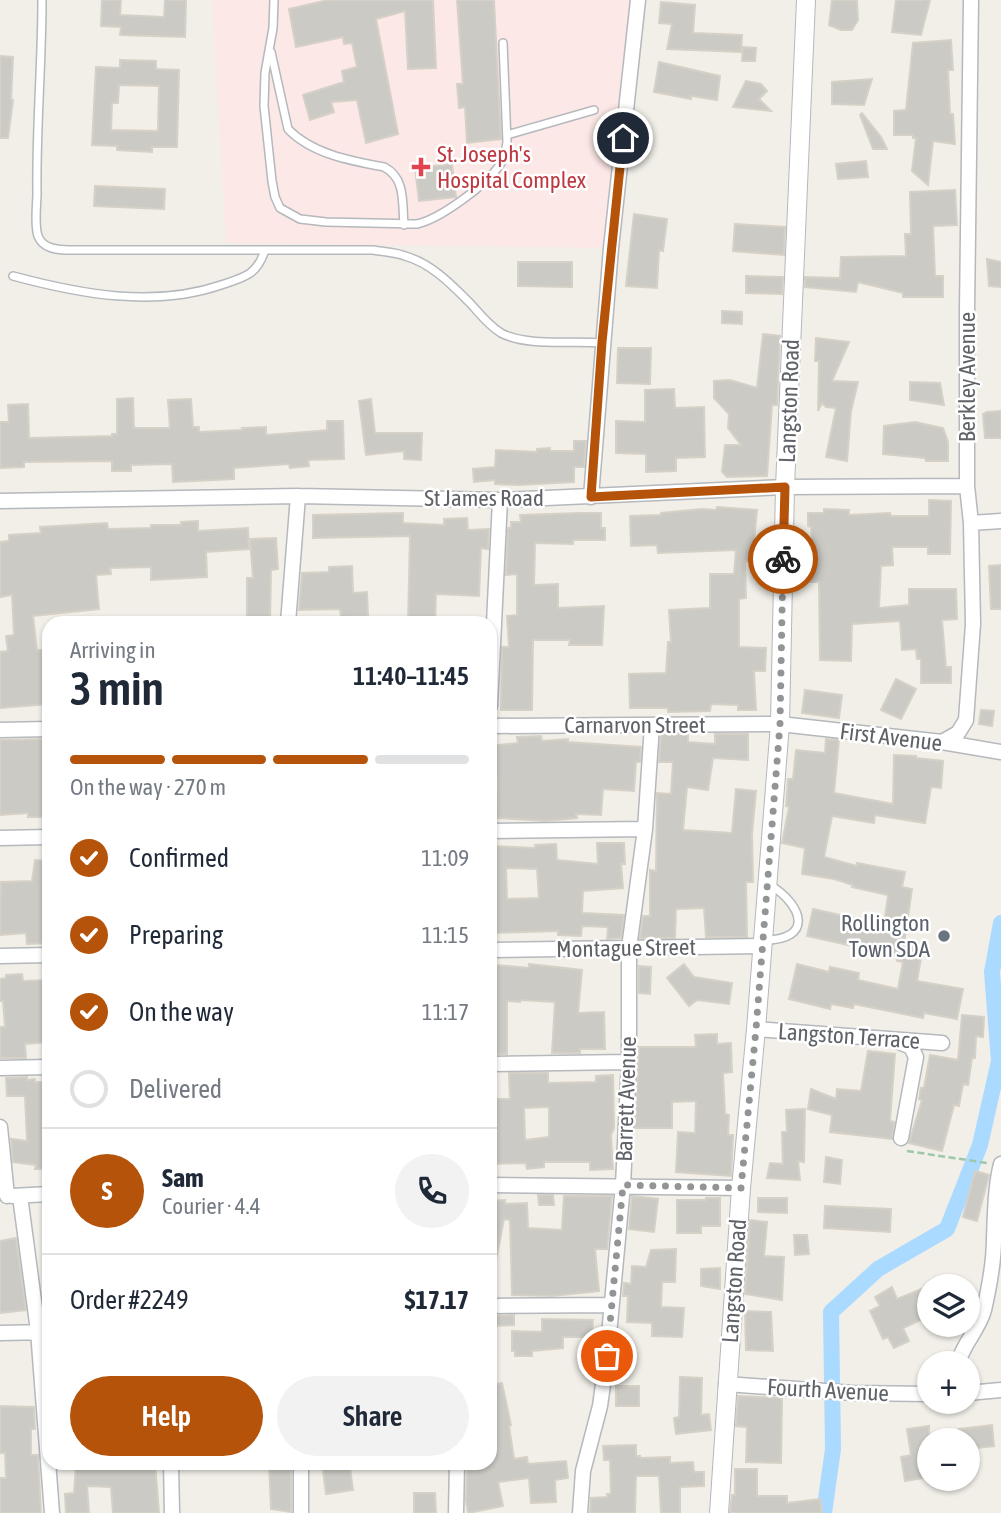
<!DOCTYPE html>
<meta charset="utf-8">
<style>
:root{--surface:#fff;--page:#f2f2f3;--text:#1f2937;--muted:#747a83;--line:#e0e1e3;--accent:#b45309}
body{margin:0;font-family:"Asap Condensed",sans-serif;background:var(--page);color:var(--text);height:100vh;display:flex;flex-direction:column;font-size:26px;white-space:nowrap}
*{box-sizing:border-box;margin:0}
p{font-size:23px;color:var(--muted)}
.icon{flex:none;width:38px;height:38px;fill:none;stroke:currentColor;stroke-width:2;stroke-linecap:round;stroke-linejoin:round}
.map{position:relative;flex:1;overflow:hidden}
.drawer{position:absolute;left:42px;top:616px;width:455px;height:854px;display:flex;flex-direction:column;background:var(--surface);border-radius:21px;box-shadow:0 2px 5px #0004}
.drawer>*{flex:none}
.controls{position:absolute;left:917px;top:1274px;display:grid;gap:14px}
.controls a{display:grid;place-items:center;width:63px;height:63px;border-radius:50%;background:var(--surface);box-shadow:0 2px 5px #0004;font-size:35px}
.pin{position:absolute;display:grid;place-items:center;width:60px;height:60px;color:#fff;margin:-30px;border:4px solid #fff;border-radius:50%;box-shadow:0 2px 7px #0007}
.courier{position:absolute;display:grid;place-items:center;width:70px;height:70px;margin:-35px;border:5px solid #b45309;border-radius:50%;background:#fff;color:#222;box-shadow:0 2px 9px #0007}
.headline em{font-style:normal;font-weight:600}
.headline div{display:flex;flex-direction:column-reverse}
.headline{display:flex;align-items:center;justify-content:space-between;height:119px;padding:0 28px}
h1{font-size:46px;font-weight:600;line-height:52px}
.bar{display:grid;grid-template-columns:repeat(4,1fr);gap:10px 7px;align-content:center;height:84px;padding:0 28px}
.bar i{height:9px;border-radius:5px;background:var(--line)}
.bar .on{background:var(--accent)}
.bar p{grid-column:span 4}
.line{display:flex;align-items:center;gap:18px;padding:0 28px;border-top:2px solid var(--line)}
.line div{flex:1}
.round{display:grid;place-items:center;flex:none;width:74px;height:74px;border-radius:37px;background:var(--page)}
ol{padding:0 28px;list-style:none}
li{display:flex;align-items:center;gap:21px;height:77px}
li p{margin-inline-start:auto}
li .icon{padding:7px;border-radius:50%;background:var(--accent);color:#fff;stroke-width:4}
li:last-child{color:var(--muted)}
li i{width:38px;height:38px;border:4px solid var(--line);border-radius:50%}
.button{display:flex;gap:14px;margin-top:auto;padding:14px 28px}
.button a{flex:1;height:80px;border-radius:42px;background:var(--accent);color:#fff;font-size:28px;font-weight:600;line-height:80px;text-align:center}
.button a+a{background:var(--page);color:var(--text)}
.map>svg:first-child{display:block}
.medical{fill:#fce8e6}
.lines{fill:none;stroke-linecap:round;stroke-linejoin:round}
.canal{stroke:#aadaff;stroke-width:16}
.building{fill:#cccac5;stroke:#d6d1c6;stroke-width:2;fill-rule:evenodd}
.service-casing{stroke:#b5b8bc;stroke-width:10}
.minor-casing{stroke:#b5b8bc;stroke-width:17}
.tertiary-casing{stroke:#b5b8bc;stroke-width:20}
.path{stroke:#9cc7a9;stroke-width:2.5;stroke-dasharray:7 3.5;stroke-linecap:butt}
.service{stroke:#fff;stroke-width:7}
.minor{stroke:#fff;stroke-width:14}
.tertiary{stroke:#fff;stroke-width:18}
.done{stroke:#929495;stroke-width:7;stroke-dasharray:0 12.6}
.route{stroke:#b45309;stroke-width:9}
.health-dot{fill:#e0444e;stroke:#fff;stroke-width:2.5}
.worship-dot{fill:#6b7280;stroke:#fff;stroke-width:2.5}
.labels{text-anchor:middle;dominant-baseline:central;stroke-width:5;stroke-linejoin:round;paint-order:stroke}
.health-label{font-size:23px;fill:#be3a42;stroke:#fff;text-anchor:start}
.street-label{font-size:23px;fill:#5f6368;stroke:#fff}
.worship-label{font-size:23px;fill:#5b616d;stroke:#fff;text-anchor:end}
</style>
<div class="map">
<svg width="1001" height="1513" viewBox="0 0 1001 1513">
<rect width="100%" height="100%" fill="#f1efe8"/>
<path class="medical" d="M212,0H638L611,248L226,243Z"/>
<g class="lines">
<path class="canal" d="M824,1513L833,1449L831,1312L878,1269L947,1229L980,1145L999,1061L992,972L1001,923"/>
</g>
<path class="building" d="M102,0H121L120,15L164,17L165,0H186L185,37L120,35L121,27L101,26Z
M328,0H433L436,68L408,69L405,11L376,19L398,134L366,143L357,100L331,102L334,112L310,120L303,95L344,82L342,71L357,67L352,43L344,44L343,37L296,47L289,9Z
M457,0H494L501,139L467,143L465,107L459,108L457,84H463Z
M832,0H857L858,20L852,30H841L829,25Z
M896,0H930L921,35L892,32Z
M661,2L695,5L693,33L742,35L741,52L667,49L672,24L659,23Z
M951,40L953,70H948L950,114H953L955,144L933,141L928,185L912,171L916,138H913V135H894V111L906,110L913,43Z
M743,47L756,48L755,61H742Z
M0,56L13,57L11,100H13L8,138H0Z
M120,60L156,61V69L179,70L177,147H152V152L117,150V146L92,145L96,67L120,68ZM119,85L159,86L158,131L111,130L112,103H118Z
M659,62L720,76L717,100L691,96V99L654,92Z
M872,79L864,105L832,104V82Z
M746,81L761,84L767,91L759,99L771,111L733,107Z
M862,113L881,137L887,149H873L860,115Z
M866,161L868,177L838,179L836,164Z
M452,164L456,197L419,201L415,168Z
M95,186L165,189L164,209L94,206Z
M955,190L957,225L933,226L935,276H943V297H903V293L858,282L856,292L805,287V277L840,278L841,257L906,256L905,234H911L910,192Z
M634,214L667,219L663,251L659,250L657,288L626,286Z
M735,224L785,227L784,255L733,251Z
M987,259L1001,262V287L989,286Z
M518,262H572V287L518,286Z
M746,276L783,277L782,294L746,293Z
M722,311L742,312V324L722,323Z
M763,334L780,336L777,405H772L767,476L727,477L722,472L725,445H741L728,428L729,414L714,398V381L730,380L757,388Z
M816,338L849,342L832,381L858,382L851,411L847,461L826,457L836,408L826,407L822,403L818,411L819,361H815Z
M618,348H651L650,384L617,383Z
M910,382L940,383L944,405L910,400Z
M674,389L675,408L704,407L705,457L676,458V471L646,472V454L616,453V421L645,422V390Z
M133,398L134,428H170L168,400L191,399L193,427H199V432L243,430L242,428L266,427V435L318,431L327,430V421H343L344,459L308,460L309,466L290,468L289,464L234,468V479L173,482L172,464L131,465V471H112V461L24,462V467L0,468V422H9L8,405L28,404L29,438L112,436V434H117V399Z
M371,399L375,433H422L421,460L404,459V451L366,455L359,401Z
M1001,411V438H985L983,414L987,412Z
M915,422L943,428L948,442V461H926L925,458L883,454L884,426Z
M574,441H586L584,467H574V482L518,485L495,484V480L474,482L473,469L495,467L496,450L537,452V449L550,448V451H574Z
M929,500L951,501L950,554H928V547H892L893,565L881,566L879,608L909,605V589H956L957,619L942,620L946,667H951V683H921V659H917L916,649L902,650L900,621L852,624L851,661L820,660L819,582H810L812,540L811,527L808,526V513H824V509L849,510V515L890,513L891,516H929Z
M717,507L757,510L752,562L745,561L746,598L739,599V647L766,648L765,671H754L756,710H738V705L711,704L710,711L668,712V708H630L629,674L666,673L668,642H671L669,610L710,608V574H734L736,550L658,553L657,545L631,546L630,516L661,515V513L702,509L716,510Z
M403,513V523L444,525V519L467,518L468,530L489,529L488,549L481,548L479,596L436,594L435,623H408L410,536L313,538V515Z
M581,513H601V528H605V540H573V544L535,543L534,585L558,584V608L604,606L602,645H569L570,640H533L532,710H501L502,647H509L507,616L517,615V574L506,575L508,528H511V522H521L520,515Z
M198,521V531L248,528L249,549L206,552L207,577L151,580V567L110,568L111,574L96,575L99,609L33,616L37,650H49V704L0,708V652L8,651L6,636L14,635L12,595L0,597V542L9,541V535L41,533L40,527L107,523L108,529L151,528V525H181V522Z
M276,538L278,569L271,570L270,622H247V578H253L250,539Z
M1001,565V609H991L989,566Z
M352,566L353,593L367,592L368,616L341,617L340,609L299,610L302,573L329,572V567Z
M896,679L916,689L901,719L881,710Z
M805,690L842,695L839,718L802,713Z
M981,710L994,711L992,726L979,724Z
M661,734H688V742L715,744V734H748V760L713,758L708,790L687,787L683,830L732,833L736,789L756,791L752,834L753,882H746L747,937H706L704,908L676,909L675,938H640L643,916H650V870L656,871L657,793L671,794L673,762H659Z
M541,736L542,741L568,739V742L641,747L640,762H636L634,791L603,789L601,815L576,814L577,818L546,821L496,818L497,776L490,777V746L518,743L517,737Z
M49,739V817H28V813L0,815V740Z
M826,739L839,740L834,793L893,804L894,755L916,756V758L943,761L941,788L931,787L925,823L875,815L874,823L832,816L824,857L857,866V863L905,872L902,887L912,889L904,944L923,947L917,981L963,989L957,1019L924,1013L923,1018L854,1004L853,1008L831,1004L830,1009L789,999L797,964L829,972L830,967L859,973L858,980L898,989L903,962L897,961L898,956L807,936L813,909L884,925L888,895L852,887L853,885L834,879L802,874L805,848L782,843L789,807L786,806L788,779H793L796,750L825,753Z
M597,843H624L625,864H621L623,888L583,891L582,913L624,915L621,938L607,939L608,927L582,926L581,936L558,935V931L490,933V846L536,848L535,845L556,844L557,860L598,864ZM506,868L537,869L539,898L507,899Z
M35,860L49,861V943L27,944L26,933L0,935L1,882L32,881Z
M529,964L582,970L578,1013L604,1012L605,1049H580V1053H552L555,1002L520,1000V1002L507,1001V1054H490V1017H492L496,965L529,968Z
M684,964L694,977L732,983L729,1004L697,1000L689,1006L667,978Z
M639,966L651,967L650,994L639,993Z
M22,974L23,981L49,980V1037H47V1042L25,1044L26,1058H0V1027H5L3,1001H0V979L6,978V975Z
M962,1015L984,1017L983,1037L976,1036L975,1058H972L968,1085L963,1084L959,1106L954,1105L942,1151L909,1143L922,1100L919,1099L921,1088H924L930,1055L958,1060Z
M717,1034V1044L731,1043L732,1072L723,1073L725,1114L729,1115L728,1135H733L731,1176L676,1172L678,1132L695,1133L696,1101L672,1102V1128H635L639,1047H696L695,1035Z
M868,1051L895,1054L890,1121L894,1122L892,1139L830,1132L832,1115L808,1109L811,1089L836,1099L837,1089L861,1091Z
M509,1073H548V1083L596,1082V1076L613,1075L614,1128L611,1135L613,1169L590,1170V1162H544V1167L527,1169L526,1163L490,1164V1099H510ZM549,1107V1137L525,1140L524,1108Z
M27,1077V1080L35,1079V1082H49V1169H35L36,1165L13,1162L11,1139L27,1141L25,1096H7L6,1078Z
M805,1109L804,1162L798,1161L800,1180L767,1178L770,1163L783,1164L782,1132H787L786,1110Z
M826,1157L842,1160L840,1184L824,1182Z
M975,1171L989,1175L977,1221L963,1217Z
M538,1195H553L554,1205H539Z
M564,1196H612L607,1249H595L599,1291L552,1296L512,1295L510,1220L504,1219L496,1260L490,1259V1201L505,1200V1204L527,1203L528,1228L562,1230Z
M632,1196L658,1199L654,1232L629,1229Z
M706,1198H720V1226H701V1233H677V1200H706Z
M758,1198H787V1213L758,1212Z
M825,1206L891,1209L890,1232L824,1228Z
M750,1220L767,1222L764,1256L784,1257L782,1300L745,1294Z
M794,1235H807L809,1254L795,1255Z
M16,1238L26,1310L0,1313V1241Z
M676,1249L675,1282H662L661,1307L684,1308L682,1337L652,1336V1323L627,1322L628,1296H623L624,1283L631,1284L632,1266L646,1267L651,1250Z
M720,1268V1289L701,1286V1269Z
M929,1286V1316L903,1328L909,1341L894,1348L888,1337L883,1339L870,1311L880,1306L875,1297L892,1287L897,1299Z
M745,1311L771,1312L773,1351L746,1350Z
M514,1315V1325L490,1326V1316Z
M542,1319L593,1320L592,1337H563V1348L532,1351V1356H515V1351H512V1331L542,1332Z
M680,1377L702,1378L701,1415L709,1414L711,1430L676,1434L674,1418L679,1417Z
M502,1383L511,1425L509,1426L514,1459L527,1457L528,1464L566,1461L568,1478L555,1480L556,1502L531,1503L529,1478L498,1482L503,1506L468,1513L466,1501L467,1463H490V1385Z
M616,1386H639V1406H616Z
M738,1396L782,1398L781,1463L746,1462L747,1427L736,1426Z
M0,1406L34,1407L35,1429H31V1455H38L41,1513H0V1478H6L5,1453H0Z
M992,1425L994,1446L968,1449V1440H960L959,1429Z
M929,1426V1477L905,1481L901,1457L911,1455L907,1429Z
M636,1445V1456H640V1458L670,1457V1463L693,1462L694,1472H704V1486L680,1487V1513H661L659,1476H636L635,1513H590L591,1498L607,1497V1494H611L610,1460H604L603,1446Z
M92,1463H155L159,1513H113L111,1487L87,1486L89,1513H66L65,1494L74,1493L76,1464Z
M269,1463H291V1512L271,1509Z
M322,1463H340V1470L350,1468L353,1490L326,1494Z
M735,1469H757V1496H787V1503L820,1499L822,1513H730L732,1495H735Z
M414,1493H435L436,1513H414Z"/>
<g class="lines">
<g class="service-casing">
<path id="service" d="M42,0C42,64 36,129 37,193C37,205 34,224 38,236C43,249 58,250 70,250H373C384,252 395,252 405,256C431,263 452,285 470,303C480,314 488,325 501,333C527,347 573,340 602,343
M274,0L273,28L265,73L264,106L272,181L275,197L280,208L300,219L326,222L417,224C440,219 488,184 501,163C505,156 506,150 507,142L503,43
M271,52L288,129C312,154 351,161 384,167C406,178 402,203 404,225
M507,135L594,110
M13,276C80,294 154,308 221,285C245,277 257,275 265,250
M764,940C814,940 803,905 770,885"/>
</g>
<g class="minor-casing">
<path id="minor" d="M591,497L611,248L638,0
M0,501L298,496L500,500L785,487L967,486
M971,523L1001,521
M288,623L298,496
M490,706L500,500
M490,726L780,724L942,742L1001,752
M0,730L49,729
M942,742L958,733L966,720L973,624L971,523L967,486V311L971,0
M490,831L645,829
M0,838L49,837
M490,950L761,946
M0,956L49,955
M756,1029L942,1043
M899,1042L911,1047L916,1057L901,1138
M490,1064L629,1062
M0,1068L49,1067
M0,1127L7,1196
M490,1185L741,1188
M12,1196L49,1194
M20,1196L38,1331L52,1513
M490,1306L611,1305
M0,1333L49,1332
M958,1363C963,1344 979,1329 984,1310C989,1288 994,1261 994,1239C995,1214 995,1188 1001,1164
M726,1384L853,1393L929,1394
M968,1393L1001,1390
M171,1463L172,1513
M301,1513V1463
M456,1513L457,1463
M580,1513L583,1471L600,1406L607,1356L623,1185L629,1062V948L645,829L652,725"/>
</g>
<g class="tertiary-casing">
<path id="tertiary" d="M719,1513L741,1188L756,1029L780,724L785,487L806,0"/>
</g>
<path class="path" d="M907,1151L987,1163"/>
<use href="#service" class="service"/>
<use href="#minor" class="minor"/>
<use href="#tertiary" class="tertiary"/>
</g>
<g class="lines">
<path class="done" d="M607,1356L623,1185L741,1188L756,1029L780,724L783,559"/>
<path class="route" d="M623,138L602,342L591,497L785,487L783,559"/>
</g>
<path class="health-dot" d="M417.5 156.5h7v7h7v7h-7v7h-7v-7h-7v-7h7z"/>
<circle class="worship-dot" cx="944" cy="936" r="7"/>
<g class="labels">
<g class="health-label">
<text x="437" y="154">St. Joseph's<tspan x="437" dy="26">Hospital Complex</tspan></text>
</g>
<g class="street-label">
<text transform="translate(967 377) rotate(-90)">Berkley Avenue</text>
<text transform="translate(789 401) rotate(-88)">Langston Road</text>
<text x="484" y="498">St James Road</text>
<text x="635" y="725">Carnarvon Street</text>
<text transform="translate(891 737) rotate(7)">First Avenue</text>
<text transform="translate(626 948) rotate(-1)">Montague Street</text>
<text transform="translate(849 1036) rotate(4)">Langston Terrace</text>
<text transform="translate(626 1099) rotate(-88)">Barrett Avenue</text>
<text transform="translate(734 1281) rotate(-86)">Langston Road</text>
<text transform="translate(828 1390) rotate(3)">Fourth Avenue</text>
</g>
<g class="worship-label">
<text x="930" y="923">Rollington<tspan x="930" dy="26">Town SDA</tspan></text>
</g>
</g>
</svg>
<div class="controls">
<a><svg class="icon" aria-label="layers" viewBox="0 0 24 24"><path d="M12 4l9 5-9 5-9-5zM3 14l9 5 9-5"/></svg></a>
<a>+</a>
<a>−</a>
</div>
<div class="pin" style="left:607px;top:1356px;background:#ea580c"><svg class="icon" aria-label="bag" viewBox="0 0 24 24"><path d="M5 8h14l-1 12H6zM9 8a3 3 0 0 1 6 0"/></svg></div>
<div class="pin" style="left:623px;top:138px;background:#1f2937"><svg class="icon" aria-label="home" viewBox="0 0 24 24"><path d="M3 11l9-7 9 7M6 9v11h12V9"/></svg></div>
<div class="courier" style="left:783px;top:559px"><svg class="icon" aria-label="bike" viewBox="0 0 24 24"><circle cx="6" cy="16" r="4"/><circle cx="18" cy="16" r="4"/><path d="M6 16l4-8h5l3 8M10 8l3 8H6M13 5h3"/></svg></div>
<section class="drawer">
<div class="headline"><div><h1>3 min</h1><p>Arriving in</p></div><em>11:40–11:45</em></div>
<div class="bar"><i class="on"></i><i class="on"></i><i class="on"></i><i></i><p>On the way · 270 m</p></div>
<ol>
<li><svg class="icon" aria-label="check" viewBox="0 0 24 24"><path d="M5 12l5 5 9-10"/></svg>Confirmed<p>11:09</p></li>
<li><svg class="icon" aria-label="check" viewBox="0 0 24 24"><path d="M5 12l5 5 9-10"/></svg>Preparing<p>11:15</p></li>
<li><svg class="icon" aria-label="check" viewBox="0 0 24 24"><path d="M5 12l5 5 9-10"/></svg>On the way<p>11:17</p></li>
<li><i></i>Delivered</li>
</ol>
<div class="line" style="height:126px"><b class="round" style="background:var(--accent);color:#fff">S</b><div><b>Sam</b><p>Courier · 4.4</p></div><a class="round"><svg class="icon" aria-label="phone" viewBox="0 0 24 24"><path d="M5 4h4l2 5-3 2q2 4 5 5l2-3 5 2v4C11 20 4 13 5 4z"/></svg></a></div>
<div class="line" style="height:91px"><div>Order #2249</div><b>$17.17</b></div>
<div class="button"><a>Help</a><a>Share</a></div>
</section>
</div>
